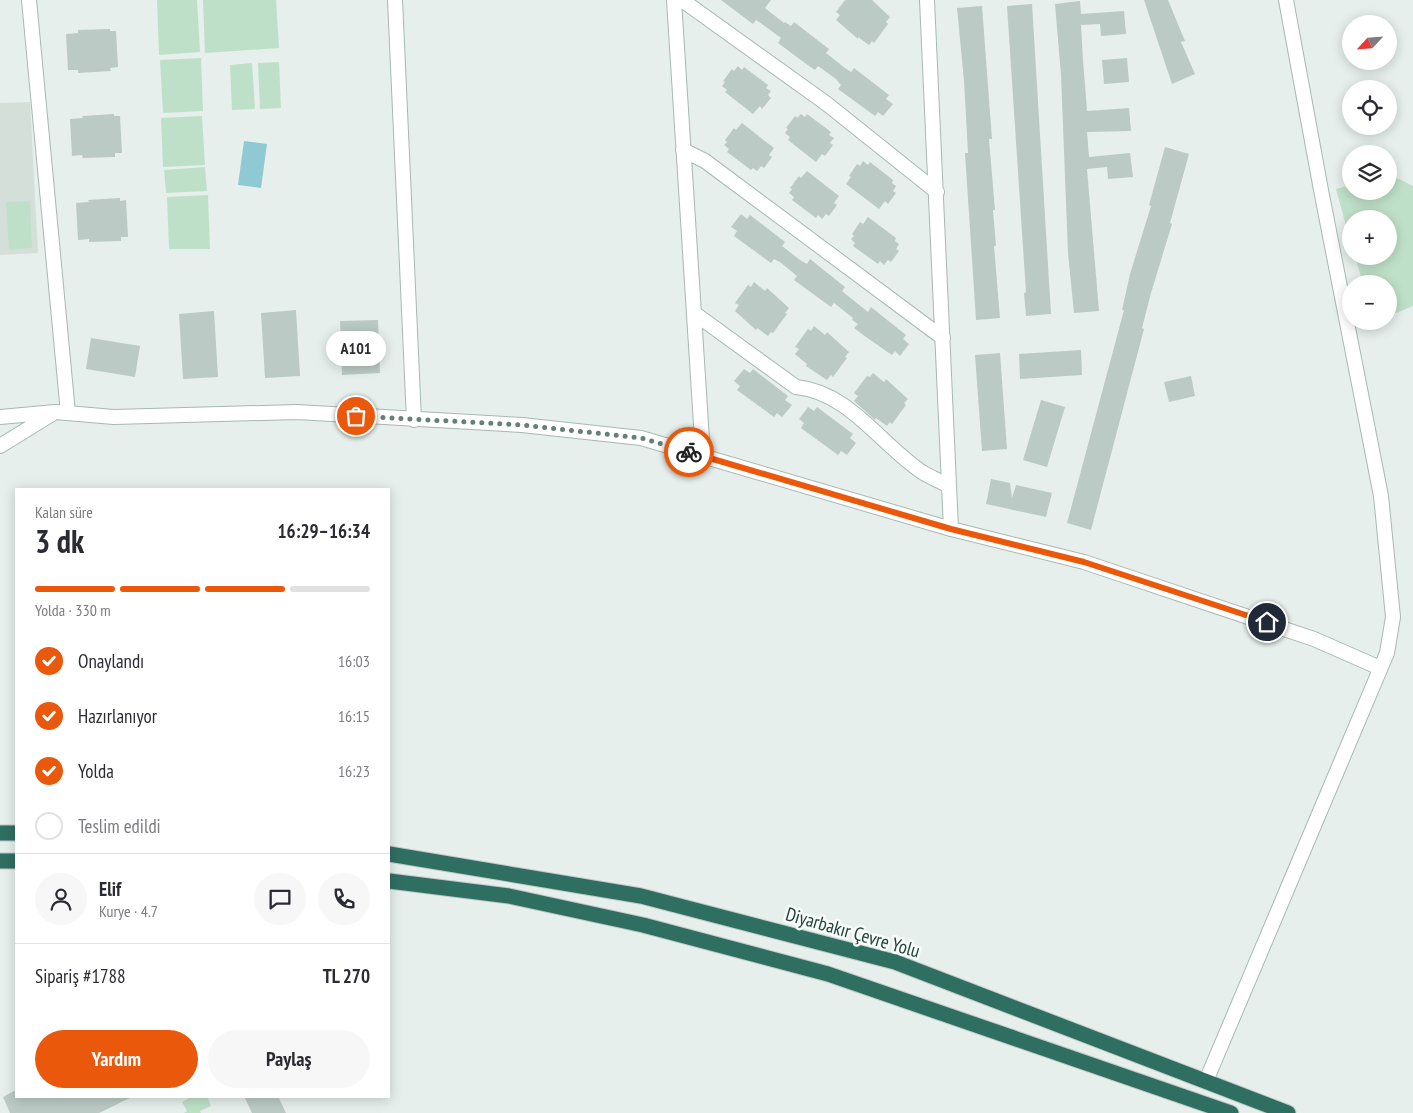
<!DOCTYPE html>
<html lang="tr">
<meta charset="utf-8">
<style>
:root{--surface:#fff;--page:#f7f7f7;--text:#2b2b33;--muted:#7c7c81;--line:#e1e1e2;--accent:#ea580c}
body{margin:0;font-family:"PT Sans Narrow",sans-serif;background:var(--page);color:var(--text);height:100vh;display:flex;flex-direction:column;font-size:19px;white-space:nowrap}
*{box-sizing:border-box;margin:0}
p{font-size:16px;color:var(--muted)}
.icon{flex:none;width:28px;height:28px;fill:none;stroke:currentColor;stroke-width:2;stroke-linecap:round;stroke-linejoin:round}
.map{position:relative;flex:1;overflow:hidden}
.drawer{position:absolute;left:15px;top:488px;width:375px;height:610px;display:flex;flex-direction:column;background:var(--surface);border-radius:0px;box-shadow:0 2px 12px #0003}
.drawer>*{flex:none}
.needle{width:32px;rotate:244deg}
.buttons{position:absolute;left:1342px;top:15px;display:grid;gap:10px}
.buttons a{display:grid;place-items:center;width:55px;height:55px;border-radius:50%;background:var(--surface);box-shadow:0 2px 12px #0003;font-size:25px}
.pin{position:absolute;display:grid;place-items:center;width:42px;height:42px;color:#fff;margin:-21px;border:2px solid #fff;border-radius:50%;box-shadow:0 1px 5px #0007}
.courier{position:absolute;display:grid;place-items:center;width:50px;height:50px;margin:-25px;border:4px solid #ea580c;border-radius:50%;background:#fff;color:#222;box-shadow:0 1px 6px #0007}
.bubble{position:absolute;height:35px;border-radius:18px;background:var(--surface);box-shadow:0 2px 12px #0003;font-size:16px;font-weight:600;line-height:35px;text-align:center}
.headline em{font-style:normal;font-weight:600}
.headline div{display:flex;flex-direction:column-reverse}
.headline{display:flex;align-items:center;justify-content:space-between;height:85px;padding:0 20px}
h1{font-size:32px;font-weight:600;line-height:38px}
.bar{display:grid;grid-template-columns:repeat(4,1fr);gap:8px 5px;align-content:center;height:60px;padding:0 20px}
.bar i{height:6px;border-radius:4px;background:var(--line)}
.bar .active{background:var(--accent)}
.bar p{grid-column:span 4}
.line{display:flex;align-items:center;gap:12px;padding:0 20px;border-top:1px solid var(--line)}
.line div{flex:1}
.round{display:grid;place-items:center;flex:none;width:52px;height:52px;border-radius:26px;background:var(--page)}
ol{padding:0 20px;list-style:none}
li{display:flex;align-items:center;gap:15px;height:55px}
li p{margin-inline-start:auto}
li .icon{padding:5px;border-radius:50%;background:var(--accent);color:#fff;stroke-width:4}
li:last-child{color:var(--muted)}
li i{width:28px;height:28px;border:2px solid var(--line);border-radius:50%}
.primary-button{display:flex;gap:10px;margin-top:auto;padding:10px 20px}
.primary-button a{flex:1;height:58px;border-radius:30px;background:var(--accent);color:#fff;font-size:20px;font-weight:600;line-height:58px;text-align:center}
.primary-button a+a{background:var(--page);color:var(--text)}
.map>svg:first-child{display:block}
.built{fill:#d4dfda}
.green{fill:#bfe0c8}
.water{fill:#8ec9d4}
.building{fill:#bbcac4}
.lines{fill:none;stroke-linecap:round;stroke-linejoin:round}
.minor-casing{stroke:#a8b8b2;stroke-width:16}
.highway-casing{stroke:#c2cac8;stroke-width:17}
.minor{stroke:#fff;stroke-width:14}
.highway{stroke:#2f6f62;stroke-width:15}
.done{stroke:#687f78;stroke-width:5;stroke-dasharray:0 9}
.route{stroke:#ea580c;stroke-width:6}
.labels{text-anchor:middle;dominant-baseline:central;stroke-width:5;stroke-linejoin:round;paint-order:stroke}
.street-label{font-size:19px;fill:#24423a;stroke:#f7fbf9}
</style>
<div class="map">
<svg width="1413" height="1113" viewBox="0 0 1413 1113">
<rect width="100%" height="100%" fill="#e6efeb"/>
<path class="built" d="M30,102L38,253L0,255V103Z"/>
<path class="green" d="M157,0H197L200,52L159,55Z
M203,0H276L279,48L205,53Z
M201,58L203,111L163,113L160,60Z
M279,62L281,108L260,109L258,63Z
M252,63L255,109L232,110L230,65Z
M202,116L205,165L163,167L161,118Z
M205,167L207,191L166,193L164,170Z
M1389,174L1413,186V306L1389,316V284H1363L1355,256H1389V219H1351V244L1336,189L1351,185V191H1389Z
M208,195L210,249H169L167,197Z
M30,201L32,248L9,250L6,202Z
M193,1096H207L211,1106L200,1111L201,1113H184L187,1111L182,1102Z"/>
<path class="water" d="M244,141L267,144L261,188L238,185Z"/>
<path class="building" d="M721,0H771L765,8L784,23L785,22L791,26L794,22L829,49L826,53L845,68L851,72L854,68L889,95L886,99L893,104L883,116L878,112L875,116L838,89L841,85L836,79L818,66L815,70L809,66L778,43L781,38L762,24L756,20L753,24Z
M845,0H872L890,17L886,22L888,24L874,43L872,41L869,45L858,37V39L836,20L840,15L836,12Z
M1144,0H1168L1185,41L1181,42L1195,74L1172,84Z
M1080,1L1081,14L1124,11L1126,34L1101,36L1100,24L1081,25L1083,60L1087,111L1129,108L1131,131L1087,132L1089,157L1130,153L1133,177L1108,179L1107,167L1087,169L1099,311L1074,313L1068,253L1061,75L1055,4Z
M1032,4L1051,314L1026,316L1024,293L1026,292L1007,6Z
M982,6L992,139H989L995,210H993L996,246H994L1000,318L976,320L965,153H968L964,81L957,8Z
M110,29V31H116L118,67L110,68L111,71L78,73V70H68L66,34L78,33V30Z
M1127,58L1129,82L1104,84L1102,60Z
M738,66L742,70L744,67L768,85L766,88L771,91L768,95L771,98L762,109L760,106L753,114L725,92L727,90L722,86L725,82L723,81L732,69L734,71Z
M114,114V116H120L122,153H115V157L83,158L82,155L72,156L70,119L83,118L82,116Z
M801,114L805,117L807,114L831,132L829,135L834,138L830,143L833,145L825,156L822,154L816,162L788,140L790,137L785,133L788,129L786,128L795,116L797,118Z
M742,123L774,148L769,155L772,157L764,168L761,166L757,171L753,168L751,170L727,152L729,149L724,145L727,142L725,140L734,128L736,130Z
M1165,147L1189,154L1170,223L1172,224L1151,293L1142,328L1144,329L1091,530L1067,523L1124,310H1122L1130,274L1151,206L1149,205Z
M863,161L868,165L870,162L893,180L892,183L896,186L893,191L896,193L888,204L885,201L879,209L846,184L851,177L849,176L857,164L860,166Z
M807,171L839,196L834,203L837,205L829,216L826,214L822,219L818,215L816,218L792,200L794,197L789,193L792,189L790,188L799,176L801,178Z
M120,198V201L126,200L128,237H121V241L89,242V239L78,240L76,203L89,202L88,200Z
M741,214L747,219L750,215L785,242L782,246L800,260L807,264L810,259L845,287L842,291L848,296L868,312L871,307L906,335L903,339L909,344L900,356L895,351L892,355L866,337L854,328L858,324L852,320L853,318L834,303L831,307L794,280L797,276L780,262L774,259L771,263L734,236L737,231L731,227Z
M868,217L896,238L895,241L899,244L896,249L899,251L891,262L888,260L884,265L880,261L878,264L853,246L855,243L851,239L854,236L852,234L860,222L863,224Z
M754,282L765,291L767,288L789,308L785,313L787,314L773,333L771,332L768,336L757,328L756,330L735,311L739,305L735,303L748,285L751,287Z
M296,310L300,376L265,378L261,313Z
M214,311L218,377L183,379L179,314Z
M378,320L380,373L342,375L340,321Z
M814,326L825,335L827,332L849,352L845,357L847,358L833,377L831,375L827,380L806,366L807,364L795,354L799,349L795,347L808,329L811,331Z
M91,338L140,346L135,377L86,369Z
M1081,350L1082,375L1020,379L1019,354Z
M1000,353L1007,449L982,451L975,355Z
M744,369L750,373L753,369L788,396L785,400L792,405L782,417L777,413L774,417L737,390L740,386L734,381Z
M873,373L884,382L886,379L908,399L904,403L906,405L892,424L890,422L887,426L876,418L875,420L854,401L858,396L854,393L867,376L870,377Z
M1191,376L1195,396L1169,402L1164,382Z
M1041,400L1065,407L1047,467L1023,460Z
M808,407L814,411L817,407L853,434L850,438L856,443L847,455L841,451L838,455L801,428L804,423L799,419Z
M991,479L1010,483L1012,498L1016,485L1052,493L1046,517L986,504Z
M16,1090V1096H134L99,1113H10L3,1097Z
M244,1096H278L286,1113H252Z"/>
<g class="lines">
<g class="minor-casing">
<path id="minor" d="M29,0L68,413
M395,0L414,420
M674,0L703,456
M682,0L827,104L937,192
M927,0L951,529
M683,150L705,161L943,338
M694,313L796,387C849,392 880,444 922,472C930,477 940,481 949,486
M0,417L55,412L114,417L297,412L522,425L641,438L951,529L1084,562L1314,639L1380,668
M0,446L52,414
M1206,1081L1387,653L1393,617L1381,496L1321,190L1286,0"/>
</g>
<g class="highway-casing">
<path id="highway" d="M0,833H16
M389,854L641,896L895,962L1288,1113
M0,861H16
M389,881L509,896L643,925L828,974L1231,1113"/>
</g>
<use href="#minor" class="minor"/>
<use href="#highway" class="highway"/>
</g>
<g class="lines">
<path class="done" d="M356,416L522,425L641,438L689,452"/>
<path class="route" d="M689,452L951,529L1084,562L1267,622"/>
</g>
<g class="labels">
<g class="street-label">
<text transform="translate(853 932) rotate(16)">Diyarbakır Çevre Yolu</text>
</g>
</g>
</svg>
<div class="buttons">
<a><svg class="needle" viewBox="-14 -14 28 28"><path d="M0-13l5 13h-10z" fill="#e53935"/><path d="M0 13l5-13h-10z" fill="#7c7c81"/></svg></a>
<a><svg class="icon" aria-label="locate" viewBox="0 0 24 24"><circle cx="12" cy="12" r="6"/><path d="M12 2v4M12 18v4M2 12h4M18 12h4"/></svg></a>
<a><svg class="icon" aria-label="layers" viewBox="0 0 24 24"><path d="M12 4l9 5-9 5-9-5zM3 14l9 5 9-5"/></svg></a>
<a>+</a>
<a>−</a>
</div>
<div class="pin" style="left:356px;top:416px;background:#ea580c"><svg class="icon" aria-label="bag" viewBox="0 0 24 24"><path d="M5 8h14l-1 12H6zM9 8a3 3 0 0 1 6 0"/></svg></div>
<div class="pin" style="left:1267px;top:622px;background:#1f2937"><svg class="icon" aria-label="home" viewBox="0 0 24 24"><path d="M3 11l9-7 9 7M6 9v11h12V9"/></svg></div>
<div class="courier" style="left:689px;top:452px"><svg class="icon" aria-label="bike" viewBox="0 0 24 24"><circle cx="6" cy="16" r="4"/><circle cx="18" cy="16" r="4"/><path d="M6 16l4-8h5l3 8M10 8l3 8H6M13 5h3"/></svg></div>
<div class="bubble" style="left:326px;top:331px;width:60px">A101</div>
<section class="drawer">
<div class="headline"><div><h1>3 dk</h1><p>Kalan süre</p></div><em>16:29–16:34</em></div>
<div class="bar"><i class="active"></i><i class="active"></i><i class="active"></i><i></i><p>Yolda · 330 m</p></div>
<ol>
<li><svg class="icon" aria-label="check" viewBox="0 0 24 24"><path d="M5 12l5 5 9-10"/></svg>Onaylandı<p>16:03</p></li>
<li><svg class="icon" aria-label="check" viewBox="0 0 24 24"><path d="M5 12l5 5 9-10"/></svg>Hazırlanıyor<p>16:15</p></li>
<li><svg class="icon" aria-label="check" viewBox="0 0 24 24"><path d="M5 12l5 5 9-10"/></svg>Yolda<p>16:23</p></li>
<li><i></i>Teslim edildi</li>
</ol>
<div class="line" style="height:90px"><a class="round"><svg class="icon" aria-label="person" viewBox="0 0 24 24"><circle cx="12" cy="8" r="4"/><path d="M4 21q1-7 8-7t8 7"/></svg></a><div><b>Elif</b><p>Kurye · 4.7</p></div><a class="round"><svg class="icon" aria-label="chat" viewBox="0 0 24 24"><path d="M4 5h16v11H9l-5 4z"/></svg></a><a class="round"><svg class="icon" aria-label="phone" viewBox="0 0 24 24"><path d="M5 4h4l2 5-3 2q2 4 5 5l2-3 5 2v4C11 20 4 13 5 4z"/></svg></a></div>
<div class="line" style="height:65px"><div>Sipariş #1788</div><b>TL 270</b></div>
<div class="primary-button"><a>Yardım</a><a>Paylaş</a></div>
</section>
</div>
